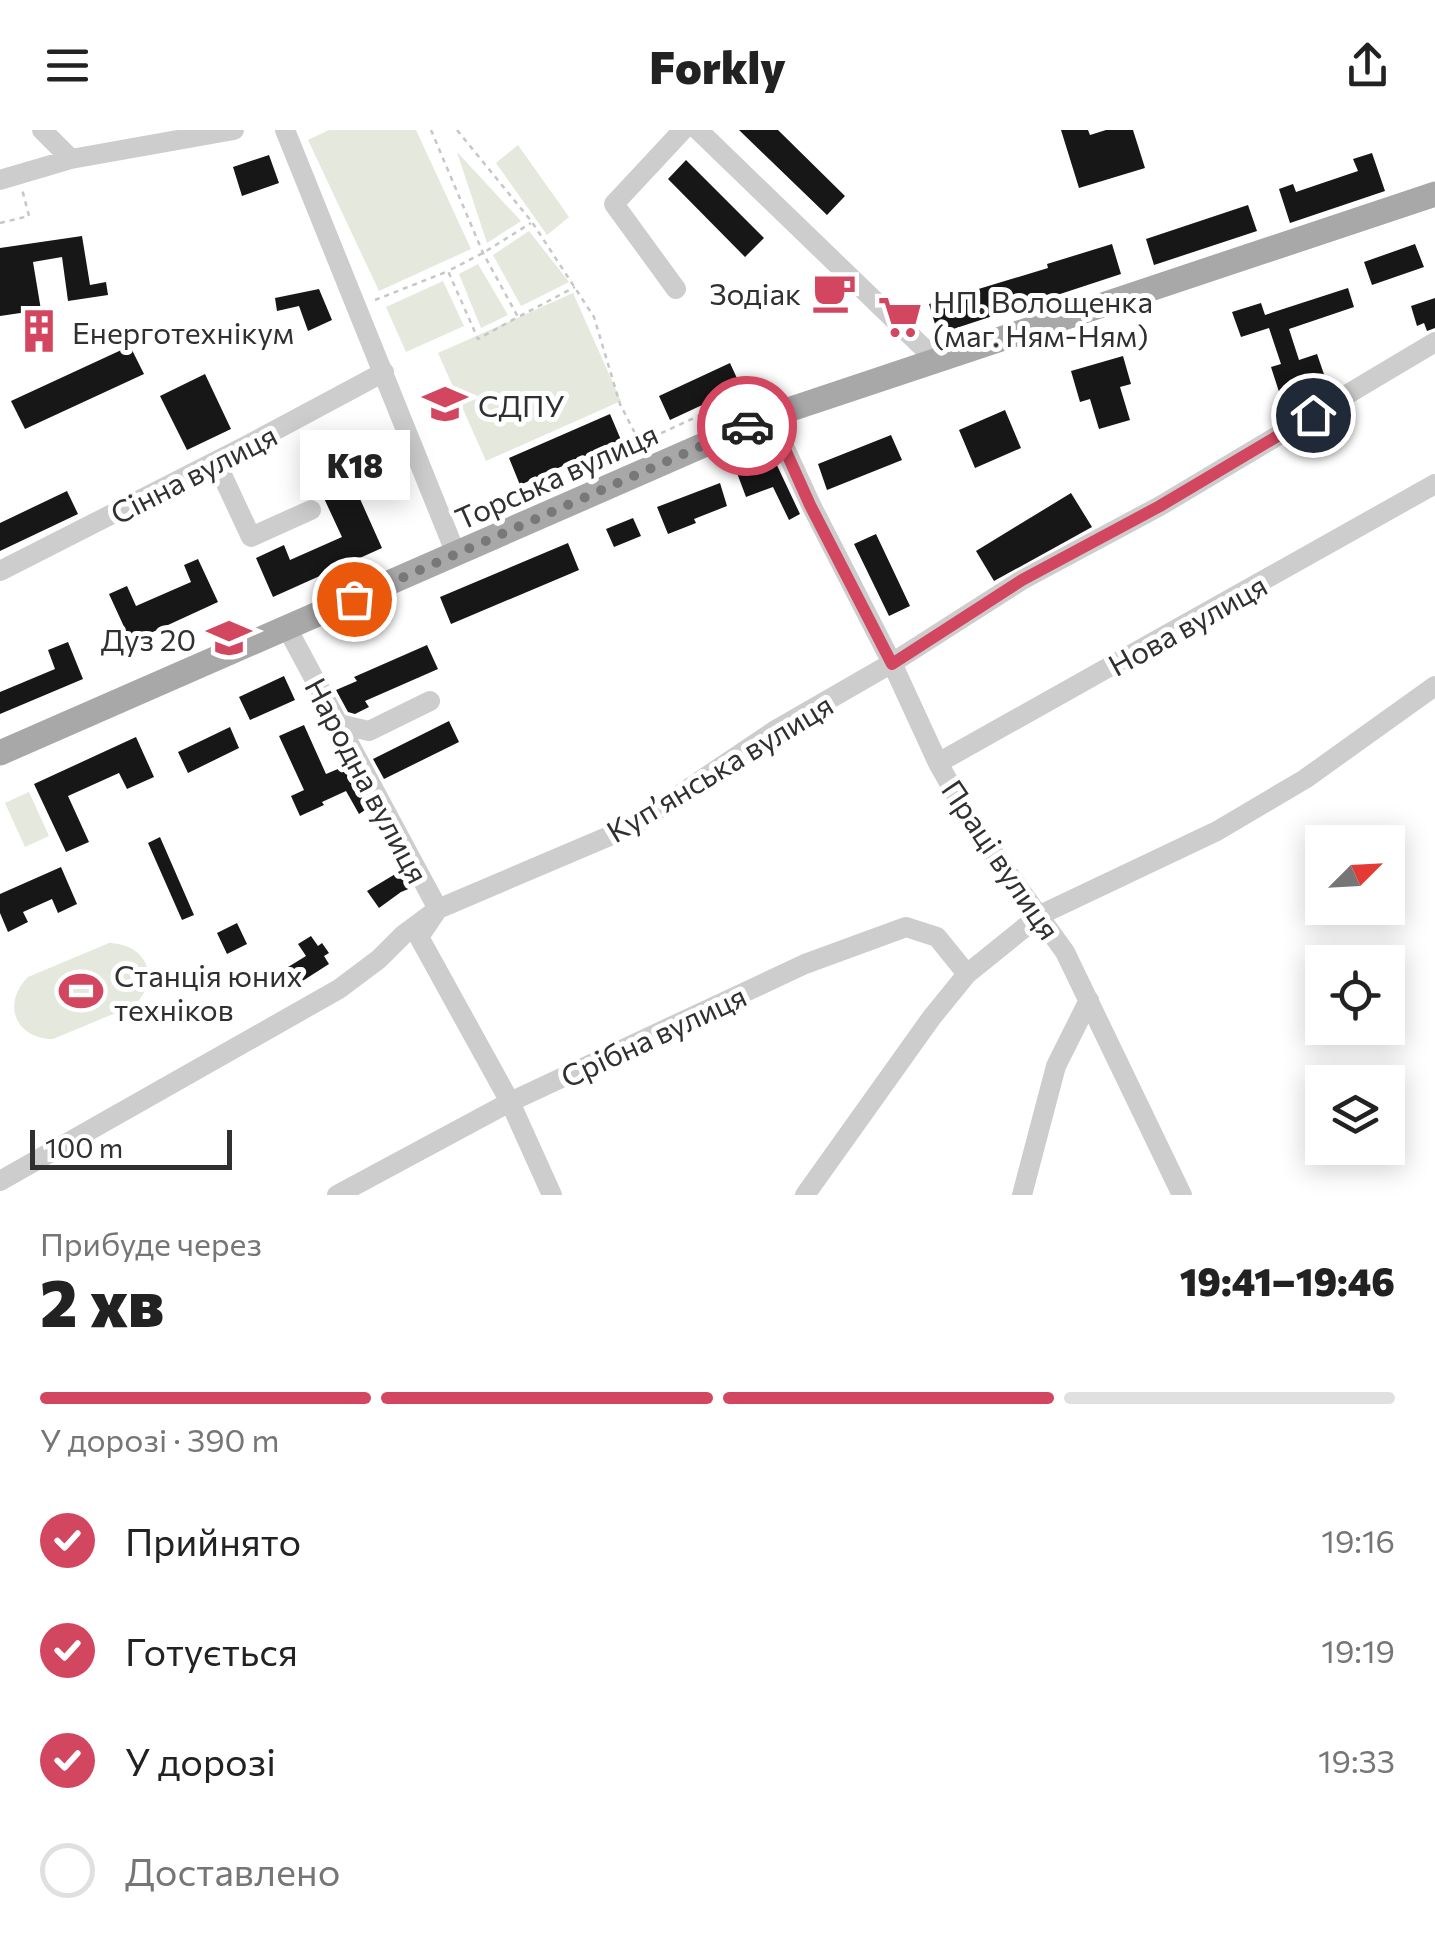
<!DOCTYPE html>
<html lang="uk">
<meta charset="utf-8">
<style>
:root{--surface:#fff;--page:#f6f6f6;--text:#222;--muted:#767676;--line:#e0e0e0;--accent:#d3465f}
body{margin:0;font-family:Commissioner,sans-serif;background:var(--page);color:var(--text);height:100vh;display:flex;flex-direction:column;font-size:38px;white-space:nowrap}
*{box-sizing:border-box;margin:0}
p{font-size:32px;color:var(--muted)}
.icon{flex:none;width:55px;height:55px;fill:none;stroke:currentColor;stroke-width:2;stroke-linecap:round;stroke-linejoin:round}
.map{position:relative;height:1065px;overflow:hidden}
.drawer{display:flex;flex-direction:column;background:var(--surface);flex:1}
.drawer>*{flex:none}
.needle{width:65px;rotate:66deg}
.fabs{position:absolute;left:1305px;top:695px;display:grid;gap:20px}
.fabs a{display:grid;place-items:center;width:100px;height:100px;border-radius:0px;background:var(--surface);box-shadow:0 5px 25px #0003;font-size:50px}
.scale{position:absolute;left:30px;bottom:25px;width:202px;box-sizing:border-box;padding-left:10px;border:5px solid #303030;border-top:0;font-size:28px;line-height:35px;white-space:nowrap;color:#303030;-webkit-text-stroke:8px #fff;paint-order:stroke}
.pin{position:absolute;display:grid;place-items:center;width:85px;height:85px;color:#fff;margin:-42px;border:5px solid #fff;border-radius:50%;box-shadow:0 2px 10px #0007}
.courier{position:absolute;display:grid;place-items:center;width:100px;height:100px;margin:-50px;border:8px solid #d3465f;border-radius:50%;background:#fff;color:#222;box-shadow:0 2px 12px #0007}
.bubble{position:absolute;height:70px;border-radius:0px;background:var(--surface);box-shadow:0 5px 25px #0003;font-size:32px;font-weight:800;line-height:70px;text-align:center}
.head em{font-style:normal;font-weight:800}
.head div{display:flex;flex-direction:column-reverse}
.head{display:flex;align-items:center;justify-content:space-between;height:170px;padding:0 40px}
h1{font-size:65px;font-weight:800;line-height:75px}
.bar{display:grid;grid-template-columns:repeat(4,1fr);gap:15px 10px;align-content:center;height:120px;padding:0 40px}
.bar i{height:12px;border-radius:8px;background:var(--line)}
.bar .on{background:var(--accent)}
.bar p{grid-column:span 4}
ol{padding:0 40px;list-style:none}
li{display:flex;align-items:center;gap:30px;height:110px}
li p{margin-inline-start:auto}
li .icon{padding:10px;border-radius:50%;background:var(--accent);color:#fff;stroke-width:4}
li:last-child{color:var(--muted)}
li i{width:55px;height:55px;border:5px solid var(--line);border-radius:50%}
header{display:flex;justify-content:space-between;align-items:center;height:130px;padding:0 40px;background:var(--surface);font-size:45px;font-weight:800}
.map>svg:first-child{display:block}
.green{fill:#e4e8dd}
.building{fill:#171717}
.lines{fill:none;stroke-linecap:round;stroke-linejoin:round}
.path{stroke:#c7c7c7;stroke-width:2.5;stroke-dasharray:5 5;stroke-linecap:butt}
.minor{stroke:#cdcdcd;stroke-width:20}
.major{stroke:#a8a8a8;stroke-width:25}
.done{stroke:#787878;stroke-width:10;stroke-dasharray:0 18}
.route{stroke:#d3465f;stroke-width:12}
.labels{text-anchor:middle;dominant-baseline:central;stroke-width:10;stroke-linejoin:round;paint-order:stroke}
.poi-label{font-size:30px;fill:#303030;stroke:#fff;text-anchor:start}
.street-label{font-size:30px;fill:#303030;stroke:#fff}
</style>
<header><svg class="icon" aria-label="menu" viewBox="0 0 24 24"><path d="M4 6h16M4 12h16M4 18h16"/></svg>Forkly<svg class="icon" aria-label="share" viewBox="0 0 24 24"><path d="M12 15V3M7 8l5-5 5 5M5 13v7h14v-7"/></svg></header>
<div class="map">
<svg width="1435" height="1065" viewBox="0 0 1435 1065">
<rect width="100%" height="100%" fill="#fff"/>
<path class="green" d="M329,0H416L471,119L379,161L308,10Z
M518,15L569,87L547,105L496,33Z
M457,22L521,91L487,113Z
M529,101L569,152L521,176L493,125Z
M478,134L508,185L481,198L459,144Z
M443,151L464,196L406,222L386,177Z
M573,163L621,271L486,331L438,223Z
M29,662L49,706L25,717L5,673Z
M109,813C147,814 161,848 135,875L53,909C16,909 1,874 28,847Z"/>
<path class="building" d="M739,0H778L845,66L827,85Z
M1061,0H1088L1090,5L1106,0H1133L1145,38L1079,58Z
M1372,23L1385,61L1290,93L1279,59L1293,54L1296,62L1358,41L1353,29Z
M269,25L279,53L242,66L233,37Z
M686,30L764,108L745,127L668,49Z
M1248,75L1257,101L1154,135L1146,109Z
M82,106L90,155L106,152L108,165L68,171L62,127L33,132L41,180L0,186V118Z
M1112,114L1121,144L938,204L929,174L1048,138L1047,134Z
M1415,114L1424,137L1372,155L1364,132Z
M1348,158L1354,177L1289,199L1299,230L1317,224L1327,253L1281,268L1271,237L1281,234L1269,198L1241,207L1232,182L1261,173L1265,185Z
M319,159L332,190L308,201L299,176L277,181L275,168Z
M1435,168V198L1427,201L1424,193L1417,196L1411,176Z
M130,216L144,244L25,299L11,271Z
M1123,226L1131,254L1120,257L1130,290L1099,299L1090,269L1080,272L1071,241Z
M730,233L741,257L670,290L659,266Z
M205,244L231,299L187,320L160,266Z
M1005,280L1021,318L975,338L959,300Z
M610,284L621,310L520,355L509,328Z
M891,305L902,330L827,360L818,334Z
M774,329L800,384L789,390L773,357L746,367L737,343Z
M352,351L382,418L273,467L256,428L284,415L290,430L342,407L322,364Z
M720,353L727,376L694,389L696,393L668,404L657,377Z
M67,361L78,384L0,421V393Z
M1071,363L1092,397L994,451L976,421Z
M633,388L641,406L614,417L606,399Z
M876,404L910,476L889,486L854,414Z
M568,413L579,440L451,494L440,467Z
M198,429L218,472L131,512L109,464L127,456L136,476L191,452L184,435Z
M68,512L83,549L0,584V562L55,539L48,520Z
M427,515L438,539L365,571L369,577L355,584L348,582L336,560L357,551L354,547Z
M284,546L295,570L250,590L239,567Z
M449,591L459,612L384,649L373,629Z
M304,595L326,644L345,636L368,678L359,684L346,661L322,672L324,675L300,686L291,666L304,660L279,606Z
M230,597L239,618L188,643L178,622Z
M136,607L154,647L127,659L119,643L68,666L89,712L66,722L34,654Z
M160,707L194,785L182,790L148,713Z
M61,737L77,774L58,783L52,769L23,782L28,792L8,802L0,783V764Z
M402,740L411,758L401,762L379,778L367,761Z
M237,793L247,814L227,824L217,803Z
M311,806L318,816L322,813L329,823L324,826L329,834L290,859L280,842L306,826L298,814Z"/>
<g class="lines">
<path class="path" d="M431,0L483,123L518,187L478,209L448,141L483,123L531,93
M457,0L532,92L594,187L620,274L640,313L748,263L757,272
M0,93L29,86L22,59
M375,170L446,142
M520,186L575,157"/>
<path class="minor" d="M42,0L71,29
M285,0L456,424
M698,0L936,230
M0,50L71,29L234,0
M676,159L614,74L683,0
M770,286L811,375L892,533L938,633L973,695L1065,822L1182,1065
M216,332L251,407L311,380
M0,441L244,317L384,242
M287,498L438,779L419,807L510,972L552,1065
M339,594L369,601L430,571
M938,633L1435,354
M0,1051L339,859L379,829L403,805L438,779L633,696L774,601L892,533L1022,450L1160,376L1435,212
M337,1065L510,972L805,834L906,797L937,807L967,844
M805,1065L932,887L967,844L1040,785L1217,701L1305,649L1435,556
M1022,1065L1056,936L1089,870"/>
<path class="major" d="M0,623L770,286L1435,64"/>
</g>
<g class="lines">
<path class="done" d="M354,469L747,296"/>
<path class="route" d="M747,296L770,286L810,375L892,534L1022,450L1160,376L1313,285"/>
</g>
<defs>
<g id="cafe-bare" transform="scale(3.45)"><path d="M-5.5-4.5H6V0H3Q3 3.5 0 3.5H-2.5Q-5.5 3.5-5.5 0ZM3-3.2v2h1.7v-2ZM-6 4.5H4V6H-6Z" fill="#d3465f" stroke="#fff" stroke-width="2.5" paint-order="stroke"/></g>
<g id="supermarket-bare" transform="scale(3.45)"><path d="M-6-5.5h2.5l.6 2H6L4.5 2H-2.5L-4.4-4H-6ZM-1.5 3.2a1.3 1.3 0 1 0 .1 0ZM3 3.2a1.3 1.3 0 1 0 .1 0Z" fill="#d3465f" stroke="#fff" stroke-width="2.5" paint-order="stroke"/></g>
<g id="building-bare" transform="scale(3.45)"><path d="M-4-6H4V6H1V3H-1V6H-4ZM-2.5-4.3h1.7v1.8h-1.7ZM.8-4.3h1.7v1.8H.8ZM-2.5-1h1.7V.8h-1.7ZM.8-1h1.7V.8H.8Z" fill="#d3465f" stroke="#fff" stroke-width="2.5" paint-order="stroke"/></g>
<g id="university-bare" transform="scale(3.45)"><path d="M0-5L7-2L0 1L-7-2ZM-4 1L0 2.5L4 1V4Q0 6-4 4Z" fill="#d3465f" stroke="#fff" stroke-width="2.5" paint-order="stroke"/></g>
<g id="school-bare" transform="scale(3.45)"><path d="M0-5L7-2L0 1L-7-2ZM-4 1L0 2.5L4 1V4Q0 6-4 4Z" fill="#d3465f" stroke="#fff" stroke-width="2.5" paint-order="stroke"/></g>
<g id="stadium-bare" transform="scale(3.45)"><path d="M0-5a6.5 5 0 1 0 0 10a6.5 5 0 1 0 0-10ZM-3.5-1.8h7v3.6h-7Z" fill="#d3465f" stroke="#fff" stroke-width="2.5" paint-order="stroke"/></g>
</defs>
<g fill-rule="evenodd">
<use href="#cafe-bare" x="834" y="162"/>
<use href="#supermarket-bare" x="900" y="187"/>
<use href="#building-bare" x="39" y="201"/>
<use href="#university-bare" x="445" y="274"/>
<use href="#school-bare" x="229" y="508"/>
<use href="#stadium-bare" x="81" y="861"/>
</g>
<g class="labels">
<g class="poi-label">
<text x="801" y="162" text-anchor="end">Зодіак</text>
<text x="933" y="170">НП. Волощенка<tspan x="933" dy="34">(маг. Ням-Ням)</tspan></text>
<text x="72" y="201">Енерготехнікум</text>
<text x="478" y="274">СДПУ</text>
<text x="196" y="508" text-anchor="end">Дуз 20</text>
<text x="114" y="844">Станцiя юних<tspan x="114" dy="34">технiков</tspan></text>
</g>
<g class="street-label">
<text transform="translate(193 343) rotate(-27)">Сінна вулиця</text>
<text transform="translate(556 345) rotate(-24)">Торська вулиця</text>
<text transform="translate(1187 494) rotate(-29)">Нова вулиця</text>
<text transform="translate(719 637) rotate(-31)">Куп’янська вулиця</text>
<text transform="translate(368 650) rotate(62)">Народна вулиця</text>
<text transform="translate(1002 729) rotate(56)">Праці вулиця</text>
<text transform="translate(653 905) rotate(-25)">Срібна вулиця</text>
</g>
</g>
</svg>
<div class="fabs">
<a><svg class="needle" viewBox="-14 -14 28 28"><path d="M0-13l5 13h-10z" fill="#e53935"/><path d="M0 13l5-13h-10z" fill="#767676"/></svg></a>
<a><svg class="icon" aria-label="locate" viewBox="0 0 24 24"><circle cx="12" cy="12" r="6"/><path d="M12 2v4M12 18v4M2 12h4M18 12h4"/></svg></a>
<a><svg class="icon" aria-label="layers" viewBox="0 0 24 24"><path d="M12 4l9 5-9 5-9-5zM3 14l9 5 9-5"/></svg></a>
</div>
<div class="scale">100 m</div>
<div class="pin" style="left:354px;top:469px;background:#ea580c"><svg class="icon" aria-label="bag" viewBox="0 0 24 24"><path d="M5 8h14l-1 12H6zM9 8a3 3 0 0 1 6 0"/></svg></div>
<div class="pin" style="left:1313px;top:285px;background:#1f2937"><svg class="icon" aria-label="home" viewBox="0 0 24 24"><path d="M3 11l9-7 9 7M6 9v11h12V9"/></svg></div>
<div class="courier" style="left:747px;top:296px"><svg class="icon" aria-label="car" viewBox="0 0 24 24"><path d="M5 17H2v-5l4-1 3-4h7l3 4 3 1v5h-3M9 17h6M6 11h13"/><circle cx="7" cy="17" r="2"/><circle cx="17" cy="17" r="2"/></svg></div>
<div class="bubble" style="left:300px;top:300px;width:110px">К18</div>
</div>
<section class="drawer">
<div class="head"><div><h1>2 хв</h1><p>Прибуде через</p></div><em>19:41–19:46</em></div>
<div class="bar"><i class="on"></i><i class="on"></i><i class="on"></i><i></i><p>У дорозі · 390 m</p></div>
<ol>
<li><svg class="icon" aria-label="check" viewBox="0 0 24 24"><path d="M5 12l5 5 9-10"/></svg>Прийнято<p>19:16</p></li>
<li><svg class="icon" aria-label="check" viewBox="0 0 24 24"><path d="M5 12l5 5 9-10"/></svg>Готується<p>19:19</p></li>
<li><svg class="icon" aria-label="check" viewBox="0 0 24 24"><path d="M5 12l5 5 9-10"/></svg>У дорозі<p>19:33</p></li>
<li><i></i>Доставлено</li>
</ol>
</section>
